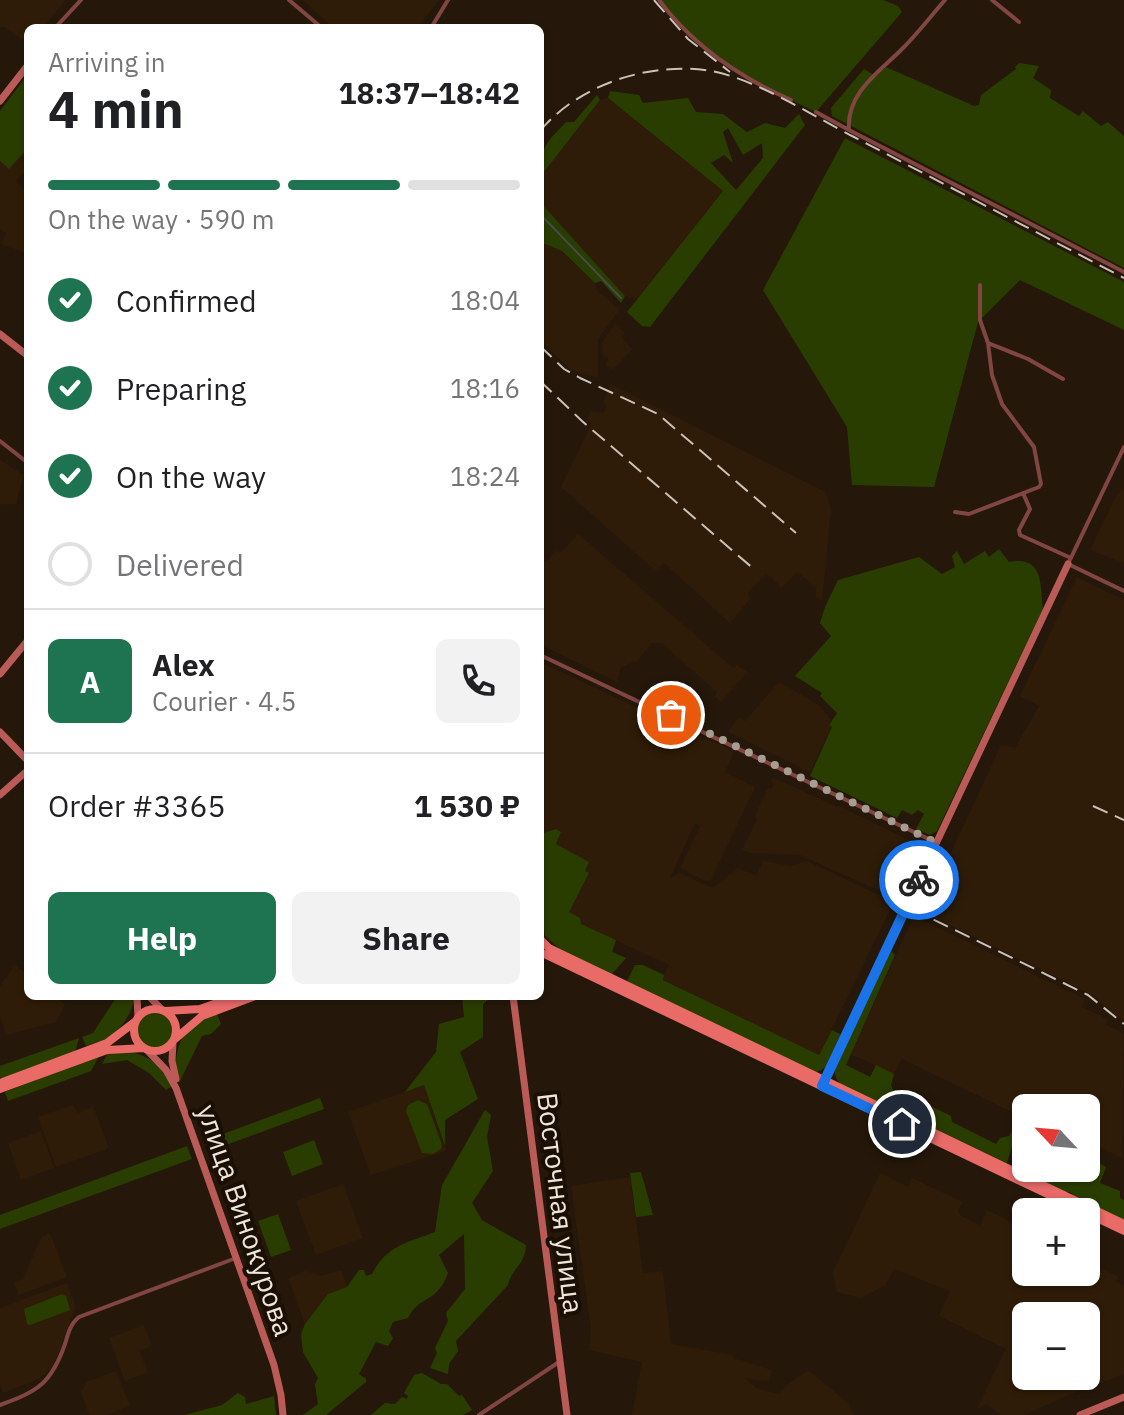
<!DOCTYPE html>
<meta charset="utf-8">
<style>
:root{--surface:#fff;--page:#f2f2f2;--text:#202124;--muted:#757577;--line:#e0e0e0;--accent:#1e7451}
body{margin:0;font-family:"IBM Plex Sans",sans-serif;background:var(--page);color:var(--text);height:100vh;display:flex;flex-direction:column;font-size:30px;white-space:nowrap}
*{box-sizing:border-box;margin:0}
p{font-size:26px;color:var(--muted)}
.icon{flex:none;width:44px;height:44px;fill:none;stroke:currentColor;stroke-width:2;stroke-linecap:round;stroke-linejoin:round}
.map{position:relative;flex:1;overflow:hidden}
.sheet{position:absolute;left:24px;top:24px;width:520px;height:976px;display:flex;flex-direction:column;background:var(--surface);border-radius:12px;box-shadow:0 2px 6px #0004}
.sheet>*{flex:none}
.needle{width:52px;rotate:296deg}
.buttons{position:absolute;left:1012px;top:1094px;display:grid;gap:16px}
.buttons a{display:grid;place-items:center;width:88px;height:88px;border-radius:12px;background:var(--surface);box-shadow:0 2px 6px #0004;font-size:40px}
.pin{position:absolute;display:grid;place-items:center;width:68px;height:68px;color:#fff;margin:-34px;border:4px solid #fff;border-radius:50%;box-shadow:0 2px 8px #0007}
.courier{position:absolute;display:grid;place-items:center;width:80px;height:80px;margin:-40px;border:6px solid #1a73e8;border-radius:50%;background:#fff;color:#222;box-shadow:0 2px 10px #0007}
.head em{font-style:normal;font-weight:800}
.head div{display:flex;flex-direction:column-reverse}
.head{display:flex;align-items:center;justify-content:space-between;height:136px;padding:0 24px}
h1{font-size:52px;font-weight:800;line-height:60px}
.bar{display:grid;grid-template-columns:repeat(4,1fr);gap:12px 8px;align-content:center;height:96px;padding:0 24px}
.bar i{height:10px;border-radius:6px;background:var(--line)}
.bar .current{background:var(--accent)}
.bar p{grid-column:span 4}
.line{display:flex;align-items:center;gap:20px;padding:0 24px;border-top:2px solid var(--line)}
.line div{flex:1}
.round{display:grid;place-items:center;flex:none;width:84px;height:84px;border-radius:12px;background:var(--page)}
ol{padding:0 24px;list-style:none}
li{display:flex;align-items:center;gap:24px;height:88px}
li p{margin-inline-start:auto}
li .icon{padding:8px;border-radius:50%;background:var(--accent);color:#fff;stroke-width:4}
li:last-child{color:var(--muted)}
li i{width:44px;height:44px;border:4px solid var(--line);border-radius:50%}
.action{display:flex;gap:16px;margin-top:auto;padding:16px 24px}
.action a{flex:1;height:92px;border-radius:12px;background:var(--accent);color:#fff;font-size:32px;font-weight:800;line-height:92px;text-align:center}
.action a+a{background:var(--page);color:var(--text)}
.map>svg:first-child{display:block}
.built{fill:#2e1c08;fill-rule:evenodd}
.green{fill:#2a3d00;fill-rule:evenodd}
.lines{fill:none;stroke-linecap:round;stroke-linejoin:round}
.stream{stroke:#474a49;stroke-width:2}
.street{stroke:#814542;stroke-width:4}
.secondary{stroke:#bb5b58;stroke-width:7}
.primary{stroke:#e86b68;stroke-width:8}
.rail{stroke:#cac1b7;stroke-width:2;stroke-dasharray:16 8;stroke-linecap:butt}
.done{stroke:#a89d92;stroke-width:8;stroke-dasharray:0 14.4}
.route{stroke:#1a73e8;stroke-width:10}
.labels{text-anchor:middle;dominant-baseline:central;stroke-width:8;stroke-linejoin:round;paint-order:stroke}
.street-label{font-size:28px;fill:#eee5dc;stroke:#1b0f03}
</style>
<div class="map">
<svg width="1124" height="1415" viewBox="0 0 1124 1415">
<rect width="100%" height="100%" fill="#25180a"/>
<path class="built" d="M0,0H63L65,1L43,28H28V39L25,37L22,40L5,27H0Z
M303,0H439L417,28H333Z
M608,98L723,191L637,299L625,296L540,202V177L600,100Z
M28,148V172L15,180L28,192V254L1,244L6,233L0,229V161L9,169Z
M540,242L561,251L595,283L597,291L620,309L598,339V378L571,370L540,340Z
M615,324L625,333L622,337L632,349L613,370L605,365L609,358L603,355L602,342Z
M611,384L825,492L831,508L822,601L816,598V587L797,572L782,588L766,573L748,593L750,599L730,623L664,563L656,571L561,487L592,423L587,419L590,411L604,413L606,407L603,402Z
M0,460L24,475L16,504L0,505Z
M1124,488V563L1090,550L1117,494Z
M578,534L733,668L737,665L747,672L721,702L715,696L717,692L662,643H652L637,661L621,667L617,682L541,645L544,638L540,626V562L547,561L556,550L558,553L563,551Z
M1077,577L1124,600V1022L1091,994L923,912L935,886L929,882L942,856L948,859L1001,745L1015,748L1039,706L1020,696Z
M540,662L672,724L671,728L686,737L693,739L695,734L734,751L725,772L755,787L711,880L705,881L680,868L700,826L695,823L670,878L679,873L713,888L738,868L756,876L763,861L791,866L807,861L894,902L819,1055L662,979L669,965L581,924L580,918L568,913L589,874L584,871L589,862L556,844L561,832L556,829L540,834Z
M779,682L820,706L831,720L829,725L832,726L810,772L728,732L739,717L745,721Z
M772,777L837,807L839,806L927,849L902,901L800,855L752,853L742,850L757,819L754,817L768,788L771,789L774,783L771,781Z
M914,916L1085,999L1082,1007L1108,1019L1106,1025L1124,1034L1122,1158L1086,1141V1108H1026V1126L1013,1120L1016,1114L902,1059L894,1074L851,1054Z
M15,965L28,975V996H54L65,1004L56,1022L6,1035L0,1016V986Z
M424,1085L446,1151L371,1175L348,1112Z
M73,1105L77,1113L93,1107L109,1148L56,1167L38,1117Z
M41,1131L54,1168L21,1180L8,1143Z
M880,1173L908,1187L912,1178L963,1202L958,1211L960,1215L980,1226L987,1210L1026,1229V1272H1086L1091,1264L1118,1277L1116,1282L1124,1286V1374L1100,1383L1088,1379L1080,1390L1024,1415H1001L987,1404L977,1409L1006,1349L939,1316L950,1291L894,1269L885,1285L861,1298L837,1292L833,1273ZM1086,1316V1376H1026V1316Z
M630,1177L643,1273L663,1271L671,1344L733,1355V1358L772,1370L769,1381L744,1378L758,1389L780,1394L782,1389L808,1370L848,1403L854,1415H632L642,1362L589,1350L591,1328L571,1186Z
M343,1184L363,1238L316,1255L296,1201Z
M50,1233L67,1277L19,1295L14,1282L23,1279L42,1236Z
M341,1270L347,1287L328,1295L305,1324L288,1278L306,1271L322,1276Z
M67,1283L76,1307L53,1367L39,1379L3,1393L0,1384V1308Z
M144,1325L152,1346L139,1351L148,1372L125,1381L109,1338Z
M116,1371L130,1406L107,1415H89L81,1392L87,1382Z"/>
<path class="green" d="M659,0H883L898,6L902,12L816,112C750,79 707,59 659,0Z
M1019,63L1039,66L1033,78L1051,90L1050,98L1079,116L1083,111L1101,126L1108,122L1124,136V268L832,116L831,108L864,69L876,76L886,67L974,106L979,105L981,95L1016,69L1015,67Z
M28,74V148L9,169L0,161V111Z
M610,91L639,95L643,103L688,98L696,112L723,114L747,132L765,123L785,128L799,114L805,125L650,327L642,326L627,312L723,191L608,98ZM728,128L743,155L762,143L763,158L736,190L711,163L724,155L733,163L723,132Z
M597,95L600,100L540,177C540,147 546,143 566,122H574Z
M845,138L1124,282V330L1020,280L978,322L934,487L852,485L847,427L763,290Z
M540,202L625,296L621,303L601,281L595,283L562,251L540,242Z
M999,549L1009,562C1044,555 1040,585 1043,609L937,831L930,835L916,829L924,814L918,810L912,815L902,810L897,818L810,776L832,727L829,725L837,713L820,696L822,693L795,676L831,636L820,623L825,607L838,580L919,557L942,574L955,567L952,556L957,551L964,564L985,551L989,557Z
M556,829L561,832L556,844L589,862L585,871L589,873L569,912L580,918L581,924L616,940L612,952L626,958L611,975L561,950L545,936L543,920L540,918V834Z
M891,951L895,955L846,1065L870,1077L876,1065L894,1074L891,1085L894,1092L901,1095L897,1104L887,1108L841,1085L836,1078L834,1068Z
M635,965H643L664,975L663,980L819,1055L832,1030L842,1035L828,1066L815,1073L627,981Z
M117,996H135C130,1020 119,1031 99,1044L97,1042L86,1046L82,1037L93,1033Z
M462,996H488L489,999L483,1004V1037L460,1052L478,1099L445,1120V1146L424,1085L405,1092L436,1052L439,1024L464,1017Z
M137 1030a18 18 0 1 1 36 0a18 18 0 1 1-36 0Z
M217,1014L221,1024L211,1034L202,1036L179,1083C172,1064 177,1039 192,1025C199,1020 209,1017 217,1014Z
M79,1038L75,1053L4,1079L0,1077V1066Z
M127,1051C149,1056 163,1064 172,1086L166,1090L149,1073L127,1060L102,1064L108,1053Z
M99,1056L91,1071L8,1101L5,1092Z
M320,1098L324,1109L212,1150L210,1144L224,1139L223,1134Z
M914,1098L951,1116L952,1122L996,1144L1000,1138L1009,1136L1015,1124L1018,1126L1007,1163L909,1117L905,1111L909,1099Z
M418,1100L427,1104L442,1145L441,1149L433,1154L422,1153L406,1111L408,1105Z
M485,1110L491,1115L487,1137L493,1171L472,1203L482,1220L526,1245C525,1266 512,1267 508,1285L456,1341L458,1351L449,1364L448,1374L430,1368L437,1353L435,1348L448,1321L446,1313L465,1289L464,1234L439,1255L448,1273C436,1305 420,1294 408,1318L393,1322L389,1331L393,1338L388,1346L376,1342L359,1374L366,1379V1382L326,1415H303L318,1404L315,1384L318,1378L303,1352L301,1334L305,1324L328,1294L347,1287L359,1270H364L366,1276L372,1274C387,1245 407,1243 435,1232L442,1185Z
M314,1140L323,1164L292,1176L283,1152Z
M187,1146L192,1159L0,1229V1215Z
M1015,1152L1026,1157V1168H1086V1165L1096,1169L1099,1163L1106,1167L1100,1183L1120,1191V1198L1124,1200V1220L1077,1198L1070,1192H1065L1021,1170Z
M641,1172L653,1215L636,1217L630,1173Z
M278,1214L291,1250L271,1257L258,1221Z
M62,1294L66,1296L70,1310L30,1325L27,1324L24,1309Z
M422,1373L441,1384H447L459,1396L462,1395L472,1410L463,1415H371L385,1403L395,1404L402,1397L407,1399L408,1396L404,1393L414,1375Z
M238,1393L245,1397L246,1404L274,1396L276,1415H185L222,1405Z"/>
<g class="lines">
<path class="stream" d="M540,214L621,298"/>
<path class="street" d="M289,0L322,28
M659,0C693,46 739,77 791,100
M945,0C931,16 918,33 903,48C881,71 846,92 849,130L1124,272
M992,0L1019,22
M55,28L81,0
M431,28L448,0
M816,112L849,130
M988,343L1028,359L1063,379
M0,441L28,463
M1124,447L1068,564L1124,591
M1023,493L1030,509L1019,530L1020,535L1071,558
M955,512L969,514L1039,487L1041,484L1034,447L1002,404L992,375L988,343L980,320V285
M540,655L935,842
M0,1405C38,1391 51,1384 65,1344C68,1334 70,1324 79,1317L236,1258
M479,1415L559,1362"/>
<path class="secondary" d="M0,101L28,65
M0,334L28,356
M0,674L28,640
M0,732L28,761
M0,795L28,770
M137,996L138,1018
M149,996L162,1010
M513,996L567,1415
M173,1042L172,1061L176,1079
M147,1050L166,1070L176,1088L274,1365L281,1395L283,1415
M824,1081L1068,564
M1080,1415L1124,1397"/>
<path class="primary" d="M540,939L549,948L1124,1224
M540,952L1085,1212
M134 1030a21 21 0 1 1 42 0a21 21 0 1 1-42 0Z
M165,1011L200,1009L236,996
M175,1039L202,1016L255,996
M0,1083L107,1043L136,1021
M0,1089L107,1050L144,1048
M1086,1213L1124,1231"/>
<path class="rail" d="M654,0L688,39L730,72
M540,131C579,84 651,61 711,71C756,79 813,116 854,137C944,184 1034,231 1124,278
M540,346L564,369L580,378L658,414L796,533
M540,381L582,421L755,570
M1093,806L1124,820
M912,909L1088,995L1124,1024"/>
</g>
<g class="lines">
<path class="done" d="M671,715L937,843L919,880"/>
<path class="route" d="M902,1124L822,1086L919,880"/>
</g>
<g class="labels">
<g class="street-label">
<text transform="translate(561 1203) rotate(83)">Восточная улица</text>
<text transform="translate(246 1220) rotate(71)">улица Винокурова</text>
</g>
</g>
</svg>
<div class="buttons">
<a><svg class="needle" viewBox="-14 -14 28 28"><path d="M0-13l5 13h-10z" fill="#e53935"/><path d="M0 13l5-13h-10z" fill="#757577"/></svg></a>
<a>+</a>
<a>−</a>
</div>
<div class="pin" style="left:671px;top:715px;background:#ea580c"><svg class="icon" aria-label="bag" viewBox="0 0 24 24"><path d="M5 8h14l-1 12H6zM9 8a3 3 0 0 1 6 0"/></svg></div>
<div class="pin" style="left:902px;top:1124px;background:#1f2937"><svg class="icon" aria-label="home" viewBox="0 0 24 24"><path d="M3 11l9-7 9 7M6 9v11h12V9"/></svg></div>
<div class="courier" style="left:919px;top:880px"><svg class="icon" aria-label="bike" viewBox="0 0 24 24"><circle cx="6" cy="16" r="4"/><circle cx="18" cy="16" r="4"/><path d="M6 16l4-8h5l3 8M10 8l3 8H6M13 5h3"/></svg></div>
<section class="sheet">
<div class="head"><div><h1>4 min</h1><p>Arriving in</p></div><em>18:37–18:42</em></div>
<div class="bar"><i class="current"></i><i class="current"></i><i class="current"></i><i></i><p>On the way · 590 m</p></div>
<ol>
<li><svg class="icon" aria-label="check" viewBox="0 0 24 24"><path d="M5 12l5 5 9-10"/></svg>Confirmed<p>18:04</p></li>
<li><svg class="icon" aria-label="check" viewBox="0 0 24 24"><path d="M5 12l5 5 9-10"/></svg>Preparing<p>18:16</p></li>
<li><svg class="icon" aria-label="check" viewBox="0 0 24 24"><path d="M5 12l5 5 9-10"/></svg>On the way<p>18:24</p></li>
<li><i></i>Delivered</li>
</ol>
<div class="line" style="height:144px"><b class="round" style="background:var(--accent);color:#fff">A</b><div><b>Alex</b><p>Courier · 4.5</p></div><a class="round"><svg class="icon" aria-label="phone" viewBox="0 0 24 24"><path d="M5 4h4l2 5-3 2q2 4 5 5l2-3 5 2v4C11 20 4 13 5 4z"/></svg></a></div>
<div class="line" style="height:104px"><div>Order #3365</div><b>1 530 ₽</b></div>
<div class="action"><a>Help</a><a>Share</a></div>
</section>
</div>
